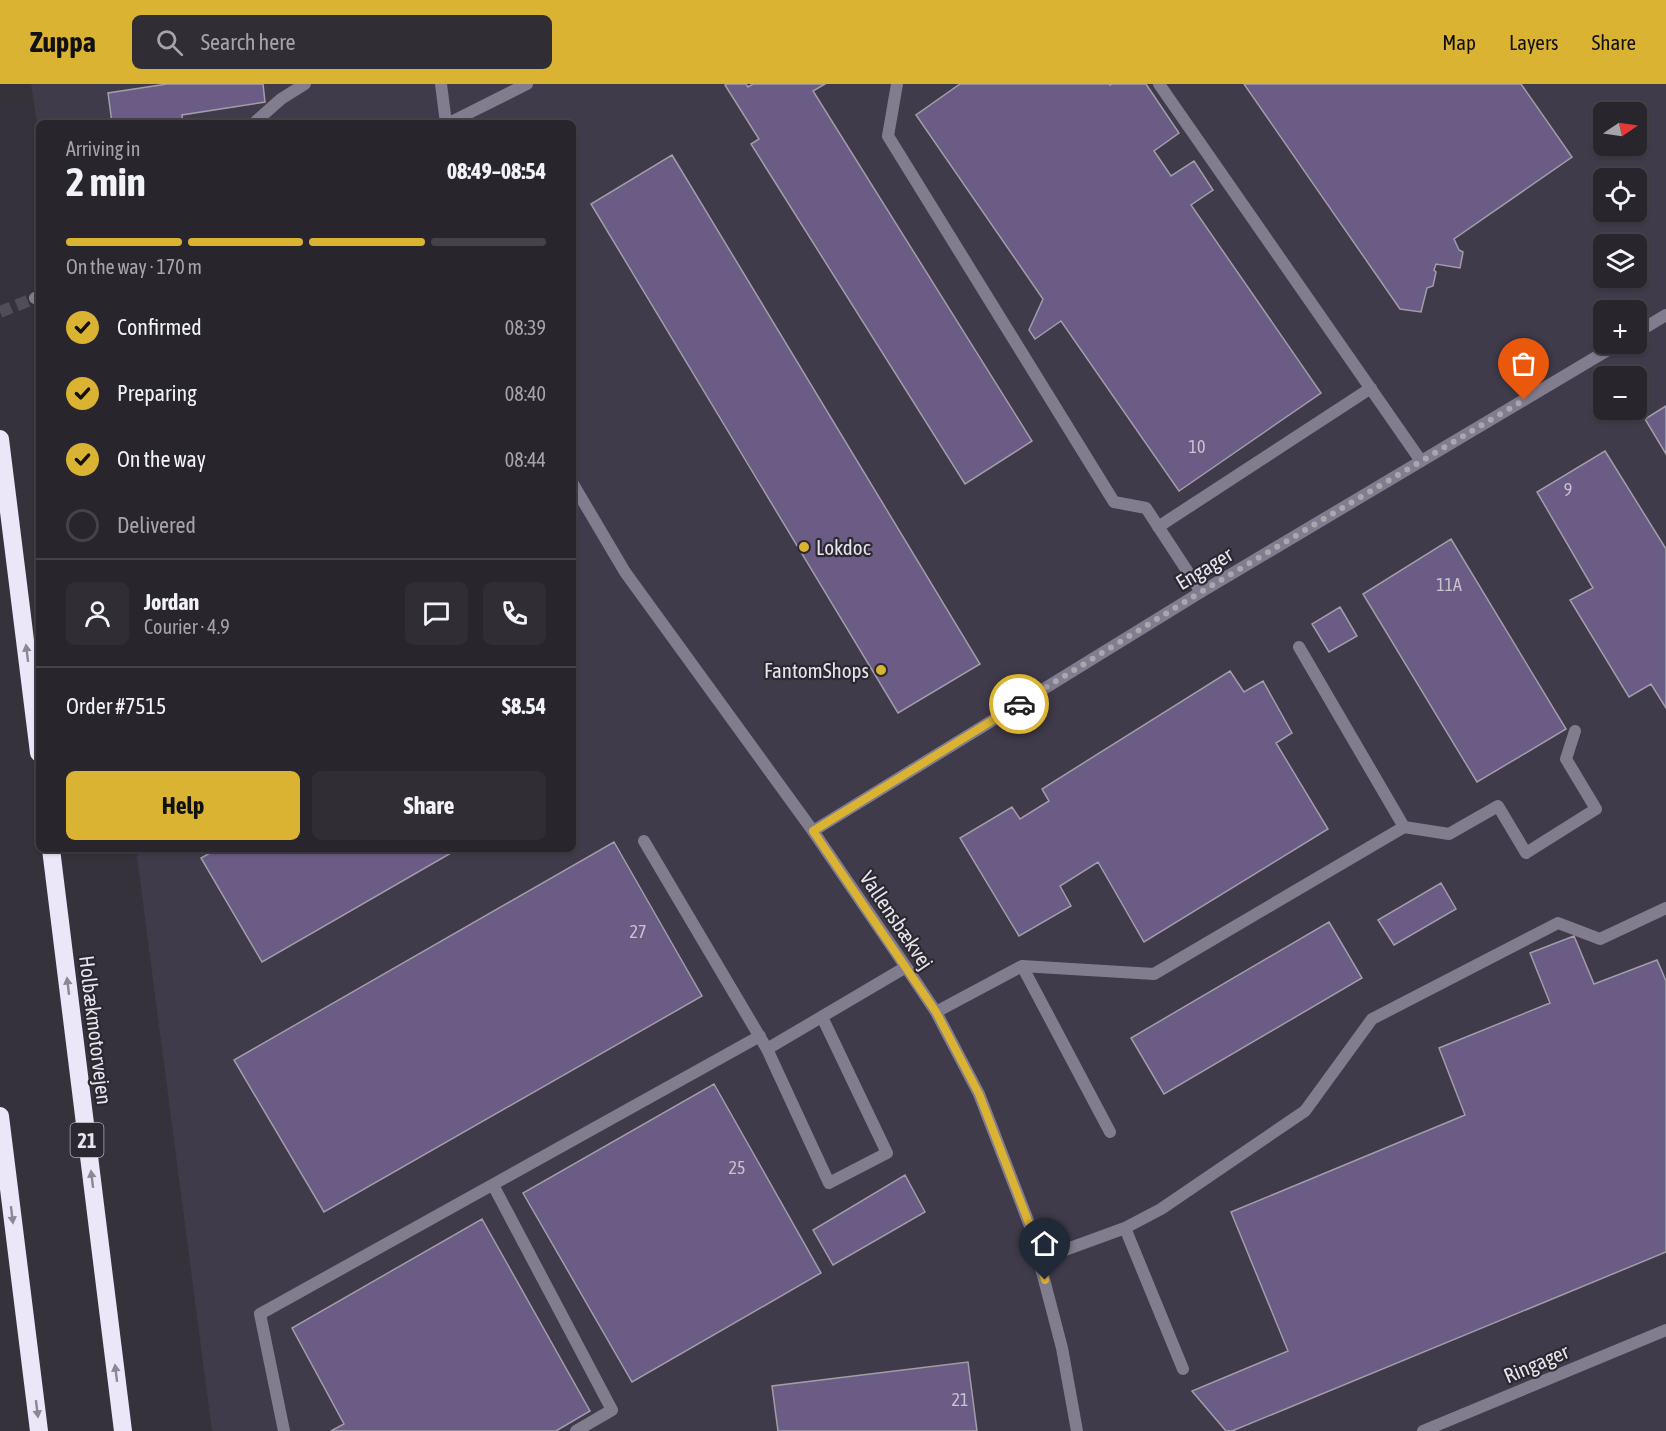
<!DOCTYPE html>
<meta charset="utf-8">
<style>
:root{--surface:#28262c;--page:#302e34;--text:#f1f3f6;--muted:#a5a5a9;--line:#444348;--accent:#dbb333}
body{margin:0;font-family:"Asap Condensed",sans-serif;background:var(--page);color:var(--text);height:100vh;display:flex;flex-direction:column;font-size:22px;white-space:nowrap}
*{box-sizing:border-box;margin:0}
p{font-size:20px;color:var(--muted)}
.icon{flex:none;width:33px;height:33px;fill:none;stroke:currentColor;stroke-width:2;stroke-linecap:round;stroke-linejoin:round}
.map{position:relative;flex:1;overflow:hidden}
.side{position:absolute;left:36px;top:36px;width:540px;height:732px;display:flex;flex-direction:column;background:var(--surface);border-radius:9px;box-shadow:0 2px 4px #0004,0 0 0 2px var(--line)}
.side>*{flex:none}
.needle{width:39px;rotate:77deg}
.tools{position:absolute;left:1593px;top:18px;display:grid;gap:12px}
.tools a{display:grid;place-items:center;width:54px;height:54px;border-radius:9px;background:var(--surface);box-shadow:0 2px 4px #0004,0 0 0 2px var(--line);font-size:30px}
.pin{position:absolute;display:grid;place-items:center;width:51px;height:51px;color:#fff;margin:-62px -26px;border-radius:50% 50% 50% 0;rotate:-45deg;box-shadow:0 0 6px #0007}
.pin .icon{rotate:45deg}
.courier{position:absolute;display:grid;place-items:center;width:60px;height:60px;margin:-30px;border:4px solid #dbb333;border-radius:50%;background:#fff;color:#222;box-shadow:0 2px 8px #0007}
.head em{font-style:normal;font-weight:700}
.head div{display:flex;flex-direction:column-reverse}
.head{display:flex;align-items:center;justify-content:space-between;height:102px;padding:0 30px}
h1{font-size:39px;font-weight:700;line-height:45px}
.bar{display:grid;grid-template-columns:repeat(4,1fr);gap:9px 6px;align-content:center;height:72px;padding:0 30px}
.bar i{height:8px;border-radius:4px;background:var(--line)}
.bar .on{background:var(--accent)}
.bar p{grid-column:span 4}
.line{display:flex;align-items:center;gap:15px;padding:0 30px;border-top:2px solid var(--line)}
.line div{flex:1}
.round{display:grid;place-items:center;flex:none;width:63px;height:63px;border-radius:9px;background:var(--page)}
ol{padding:0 30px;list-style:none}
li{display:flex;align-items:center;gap:18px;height:66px}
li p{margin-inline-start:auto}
li .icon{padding:6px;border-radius:50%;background:var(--accent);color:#111;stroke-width:4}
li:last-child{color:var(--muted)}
li i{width:33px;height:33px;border:3px solid var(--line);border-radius:50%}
.cta{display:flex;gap:12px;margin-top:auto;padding:12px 30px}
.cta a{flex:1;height:69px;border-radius:9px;background:var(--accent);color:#111;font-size:24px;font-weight:700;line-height:69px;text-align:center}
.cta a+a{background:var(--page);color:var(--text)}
header{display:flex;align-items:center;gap:36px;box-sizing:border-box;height:84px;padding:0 30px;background:var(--accent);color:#111}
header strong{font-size:28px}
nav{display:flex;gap:33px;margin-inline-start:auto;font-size:21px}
.search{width:420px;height:54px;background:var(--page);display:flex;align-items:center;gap:15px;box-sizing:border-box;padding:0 21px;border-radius:9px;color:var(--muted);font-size:22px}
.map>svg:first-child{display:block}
.built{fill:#403b4a;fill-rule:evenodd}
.building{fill:#6a5c84;stroke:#a19da9;stroke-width:1.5}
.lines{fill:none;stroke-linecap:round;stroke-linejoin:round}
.minor-tunnel{stroke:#504d55;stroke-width:12;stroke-dasharray:12 6;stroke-linecap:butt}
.service{stroke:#827c8f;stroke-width:12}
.minor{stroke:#827c8f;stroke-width:12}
.tertiary{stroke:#827c8f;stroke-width:12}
.motorway{stroke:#ece6f9;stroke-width:18}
.oneway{fill:#8c8795}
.done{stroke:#a9a6ad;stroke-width:6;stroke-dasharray:0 10.8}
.route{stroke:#dbb333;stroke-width:8}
.poi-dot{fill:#dbb333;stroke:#2b2831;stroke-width:2}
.labels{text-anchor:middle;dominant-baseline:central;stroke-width:4.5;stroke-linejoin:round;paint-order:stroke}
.number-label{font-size:18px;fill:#c8c3d1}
.shield{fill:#2b2831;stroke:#afacb3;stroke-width:1.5}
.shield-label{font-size:20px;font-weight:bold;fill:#e7e5eb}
.poi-label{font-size:21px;fill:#e7e5eb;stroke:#2b2831;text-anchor:start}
.street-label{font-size:21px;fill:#e7e5eb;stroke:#2b2831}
</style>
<header>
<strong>Zuppa</strong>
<div class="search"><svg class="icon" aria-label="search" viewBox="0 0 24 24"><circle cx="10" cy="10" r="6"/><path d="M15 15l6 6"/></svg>Search here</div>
<nav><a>Map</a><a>Layers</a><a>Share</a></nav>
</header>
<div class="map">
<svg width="1666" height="1347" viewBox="0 0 1666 1347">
<rect width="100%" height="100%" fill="#35323b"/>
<path class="built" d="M31,0H1666V1347H212L136,765H573V39H39V51ZM1604,28H1636V62H1604ZM1604,94H1636V128H1604ZM1604,160H1636V194H1604ZM1604,226H1636V260H1604ZM1604,292H1636V326H1604Z"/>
<path class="building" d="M167,0H263L265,18L182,31L183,39H112L108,9Z
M727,0H746L748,3L753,0H825L813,7L1032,357L965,400L751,60L759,55L725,1Z
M960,0H1109L1110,1L1112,0H1146L1179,49L1154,67L1171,92L1194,77L1213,106L1191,121L1321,309L1179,407L1061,237L1035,255L1029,246L1043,215L916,31Z
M1244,0H1521L1572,73L1454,155L1459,166L1463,168L1460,184L1436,180L1434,186L1436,188L1433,202L1427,204L1421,228L1400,225Z
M672,71L980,580L898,629L591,120Z
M1666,322V370L1645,335Z
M1605,367L1666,465V624L1651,600L1629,613L1570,516L1593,504L1537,408Z
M1451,455L1566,645L1477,698L1363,510Z
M1340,523L1357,552L1329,568L1312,540Z
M1230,587L1244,608L1263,597L1292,649L1276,659L1328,745L1144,858L1098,778L1060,802L1071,822L1019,852L960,754L1012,723L1020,735L1049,717L1042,705Z
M614,758L702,912L324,1128L234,976Z
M217,765H458L262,878L201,774Z
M1441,799L1456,825L1394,861L1378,836Z
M1329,838L1362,894L1164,1010L1131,954Z
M1574,852L1594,900L1657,876L1666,897V1168L1232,1347H1226L1192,1307L1288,1267L1231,1128L1465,1031L1439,964L1550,919L1530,869Z
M714,1000L821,1189L632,1298L523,1109Z
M905,1091L925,1128L833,1181L813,1146Z
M482,1135L590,1327L556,1347H331L344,1340L292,1244Z
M968,1278L977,1347H778L772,1302Z"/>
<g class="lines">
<path class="minor-tunnel" d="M0,228L35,214"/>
<path class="service" d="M897,0L888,52L1114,418L1146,424L1201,508
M1159,0L1421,377
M254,39L281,15L305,0
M1158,443L1371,304
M1404,743L1449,750L1498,722L1526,769L1596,725L1566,675L1575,647
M644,757L767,965L906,883
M1022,882L1110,1048
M936,928L1022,882L1154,890L1404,743L1299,563
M767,965L829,1099L887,1069L822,933
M493,1101L612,1326L576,1347
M1125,1144L1183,1285
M1040,1175L1125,1144L1161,1125L1305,1027L1372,935L1558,839L1600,855L1666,824
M284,1347L260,1230L760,952"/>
<path class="minor" d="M449,39L527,0
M35,214L39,212
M1636,249L1666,231
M813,747L1201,508L1618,260
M1423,1347L1666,1246"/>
<path class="tertiary" d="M441,0L446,39
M573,400L625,488L813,747L906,883L936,928L979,1010L1030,1142L1062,1264L1077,1347"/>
<path class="motorway" d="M0,355L39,669
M51,765L123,1347
M0,1032L39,1347"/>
</g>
<defs><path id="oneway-solid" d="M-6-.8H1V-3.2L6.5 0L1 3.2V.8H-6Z" transform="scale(1.5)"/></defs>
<g class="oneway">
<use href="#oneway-solid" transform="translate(27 569) rotate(-97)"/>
<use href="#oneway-solid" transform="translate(68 902) rotate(-97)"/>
<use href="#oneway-solid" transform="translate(92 1095) rotate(-97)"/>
<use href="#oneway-solid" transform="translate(12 1131) rotate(83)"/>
<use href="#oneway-solid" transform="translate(116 1289) rotate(-97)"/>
<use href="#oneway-solid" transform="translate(37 1325) rotate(83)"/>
</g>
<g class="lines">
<path class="done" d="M1019,620L1201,508L1524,316"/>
<path class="route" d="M1019,620L813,747L936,928L979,1010L1030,1142L1045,1196"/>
</g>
<g class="poi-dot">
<circle cx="804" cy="463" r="6"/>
<circle cx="881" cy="586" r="6"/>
</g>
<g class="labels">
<g class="number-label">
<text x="1197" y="362">10</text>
<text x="1568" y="405">9</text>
<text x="1449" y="500">11A</text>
<text x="638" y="847">27</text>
<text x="737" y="1083">25</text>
<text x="960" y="1315">21</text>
</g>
<rect class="shield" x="70.5" y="1039" width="33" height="34" rx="4.5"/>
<g class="shield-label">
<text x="87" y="1056">21</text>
</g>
<g class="poi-label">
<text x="816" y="463">Lokdoc</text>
<text x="869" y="586" text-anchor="end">FantomShops</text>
</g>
<g class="street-label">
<text transform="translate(1204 484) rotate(-31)">Engager</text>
<text transform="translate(897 836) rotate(56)">Vallensbækvej</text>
<text transform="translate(96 946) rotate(83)">Holbækmotorvejen</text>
<text transform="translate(1536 1279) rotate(-23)">Ringager</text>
</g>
</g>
</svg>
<div class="tools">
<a><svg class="needle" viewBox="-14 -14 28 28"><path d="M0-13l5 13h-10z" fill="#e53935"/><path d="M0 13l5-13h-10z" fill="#a5a5a9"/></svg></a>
<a><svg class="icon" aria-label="locate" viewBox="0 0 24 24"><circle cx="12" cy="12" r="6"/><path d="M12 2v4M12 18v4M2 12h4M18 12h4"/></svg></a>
<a><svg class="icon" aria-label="layers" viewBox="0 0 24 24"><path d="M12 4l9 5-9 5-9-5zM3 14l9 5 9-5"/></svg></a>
<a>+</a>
<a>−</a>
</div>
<div class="pin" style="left:1524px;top:316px;background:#ea580c"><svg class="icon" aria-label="bag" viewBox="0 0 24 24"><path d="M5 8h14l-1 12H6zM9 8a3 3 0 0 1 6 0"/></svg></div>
<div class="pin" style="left:1045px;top:1196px;background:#1f2937"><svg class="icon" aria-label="home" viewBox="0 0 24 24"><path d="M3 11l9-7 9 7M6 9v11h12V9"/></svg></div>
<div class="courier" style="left:1019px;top:620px"><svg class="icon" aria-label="car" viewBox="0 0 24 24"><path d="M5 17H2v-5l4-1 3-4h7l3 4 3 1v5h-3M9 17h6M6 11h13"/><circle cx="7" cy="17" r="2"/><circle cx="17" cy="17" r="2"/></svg></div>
<section class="side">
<div class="head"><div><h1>2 min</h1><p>Arriving in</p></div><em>08:49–08:54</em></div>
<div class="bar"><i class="on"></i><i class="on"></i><i class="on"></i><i></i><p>On the way · 170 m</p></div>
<ol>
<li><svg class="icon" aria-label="check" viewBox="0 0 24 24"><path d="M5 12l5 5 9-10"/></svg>Confirmed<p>08:39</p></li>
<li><svg class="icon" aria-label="check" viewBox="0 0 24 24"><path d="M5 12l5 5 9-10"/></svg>Preparing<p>08:40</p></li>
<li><svg class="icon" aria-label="check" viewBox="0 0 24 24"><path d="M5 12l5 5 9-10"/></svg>On the way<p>08:44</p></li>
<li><i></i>Delivered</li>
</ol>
<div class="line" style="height:108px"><a class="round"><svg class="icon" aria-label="person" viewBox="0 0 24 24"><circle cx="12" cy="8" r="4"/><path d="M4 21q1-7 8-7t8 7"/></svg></a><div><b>Jordan</b><p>Courier · 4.9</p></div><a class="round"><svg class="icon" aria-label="chat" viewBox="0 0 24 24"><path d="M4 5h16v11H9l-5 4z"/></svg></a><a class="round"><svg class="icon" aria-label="phone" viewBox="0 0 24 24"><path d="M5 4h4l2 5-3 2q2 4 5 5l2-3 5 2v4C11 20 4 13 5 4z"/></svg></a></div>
<div class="line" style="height:78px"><div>Order #7515</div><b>$8.54</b></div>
<div class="cta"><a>Help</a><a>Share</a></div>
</section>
</div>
